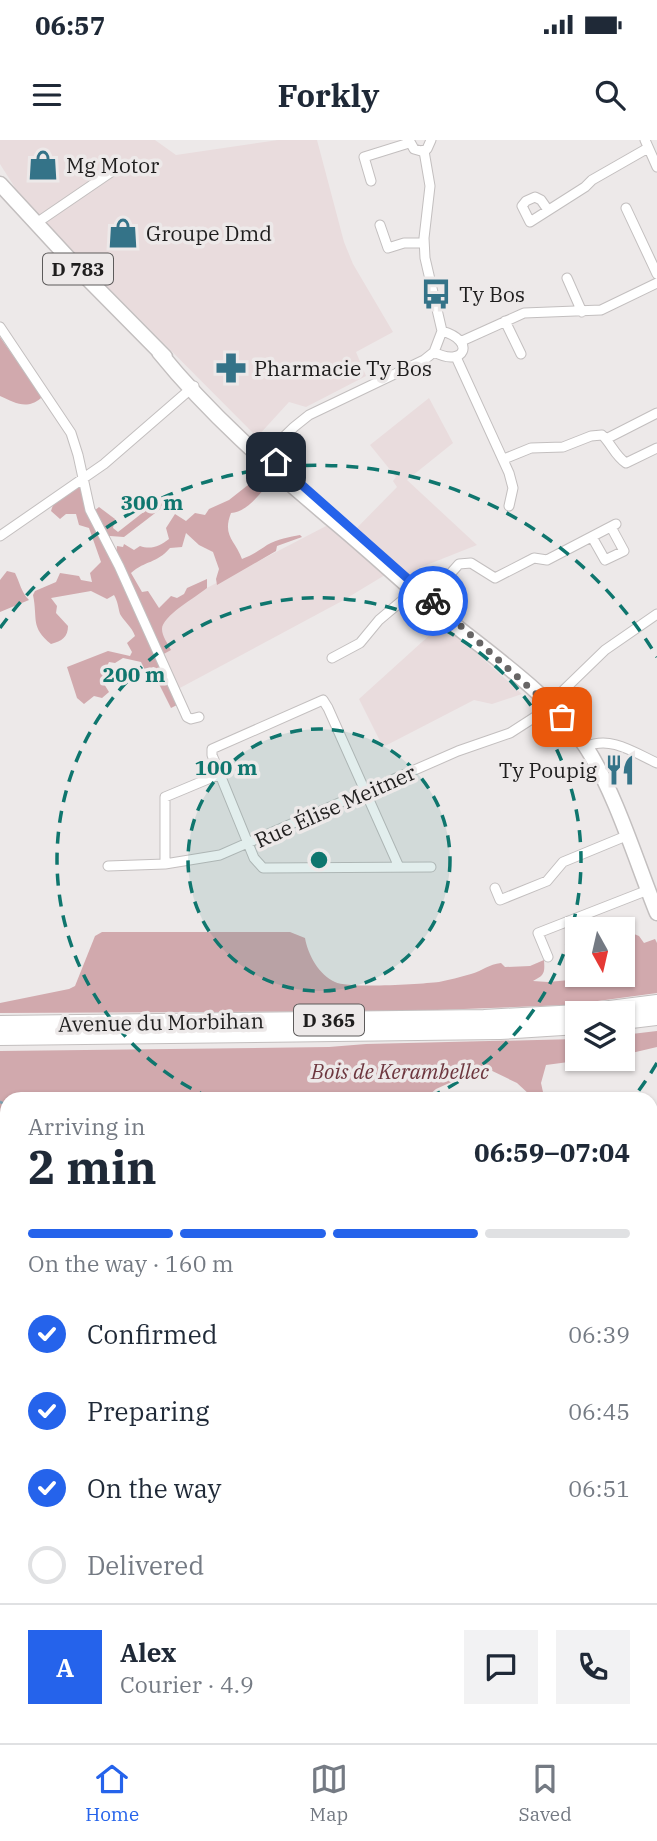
<!DOCTYPE html>
<meta charset="utf-8">
<style>
:root{--surface:#fff;--page:#f2f2f3;--text:#1f2937;--muted:#747a83;--line:#e0e1e3;--accent:#2563eb}
body{margin:0;font-family:"IBM Plex Serif",serif;background:var(--page);color:var(--text);height:100vh;display:flex;flex-direction:column;font-size:26px;white-space:nowrap}
*{box-sizing:border-box;margin:0}
p{font-size:23px;color:var(--muted)}
.icon{flex:none;width:38px;height:38px;fill:none;stroke:currentColor;stroke-width:2;stroke-linecap:round;stroke-linejoin:round}
.map{position:relative;flex:1;overflow:hidden}
.panel{position:absolute;left:0px;top:952px;width:658px;height:651px;display:flex;flex-direction:column;background:var(--surface);border-radius:21px 21px 0 0;box-shadow:0 2px 5px #0004}
.panel>*{flex:none}
.needle{width:46px;rotate:172deg}
.buttons{position:absolute;left:565px;top:777px;display:grid;gap:14px}
.buttons a{display:grid;place-items:center;width:70px;height:70px;border-radius:0px;background:var(--surface);box-shadow:0 2px 5px #0004;font-size:35px}
.pin{position:absolute;display:grid;place-items:center;width:60px;height:60px;color:#fff;margin:-30px;border-radius:14px;box-shadow:0 4px 10px #0006}
.courier{position:absolute;display:grid;place-items:center;width:70px;height:70px;margin:-35px;border:5px solid #2563eb;border-radius:50%;background:#fff;color:#222;box-shadow:0 2px 9px #0007}
.summary em{font-style:normal;font-weight:700}
.summary div{display:flex;flex-direction:column-reverse}
.summary{display:flex;align-items:center;justify-content:space-between;height:119px;padding:0 28px}
h1{font-size:46px;font-weight:700;line-height:52px}
.bar{display:grid;grid-template-columns:repeat(4,1fr);gap:10px 7px;align-content:center;height:84px;padding:0 28px}
.bar i{height:9px;border-radius:5px;background:var(--line)}
.bar .selected{background:var(--accent)}
.bar p{grid-column:span 4}
.line{display:flex;align-items:center;gap:18px;padding:0 28px;border-top:2px solid var(--line)}
.line div{flex:1}
.round{display:grid;place-items:center;flex:none;width:74px;height:74px;border-radius:0px;background:var(--page)}
ol{padding:0 28px;list-style:none}
li{display:flex;align-items:center;gap:21px;height:77px}
li p{margin-inline-start:auto}
li .icon{padding:7px;border-radius:50%;background:var(--accent);color:#fff;stroke-width:4}
li:last-child{color:var(--muted)}
li i{width:38px;height:38px;border:4px solid var(--line);border-radius:50%}
.status{display:flex;justify-content:space-between;align-items:center;height:49px;padding:0 35px;background:var(--surface);direction:ltr}
.status svg{height:19px;fill:currentColor}
header{display:flex;justify-content:space-between;align-items:center;height:91px;padding:0 28px;background:var(--surface);font-size:32px;font-weight:700}
.dock{display:flex;justify-content:space-around;align-items:center;height:98px;border-top:2px solid var(--line);background:var(--surface);font-size:19px;color:var(--muted)}
.dock a{display:grid;justify-items:center;gap:4px}
.dock .selected{color:var(--accent)}
.map>svg:first-child{display:block}
.built{fill:#e9dcdd}
.green{fill:#d2b6b9}
.forest{fill:#d1a9ad}
.lines{fill:none;stroke-linecap:round;stroke-linejoin:round}
.stream{stroke:#80a6b5;stroke-width:2.5}
.street-casing{stroke:#c3bfbf;stroke-width:11}
.primary-casing{stroke:#c3bfbf;stroke-width:17}
.highway-casing{stroke:#c3bfbf;stroke-width:18}
.street{stroke:#fff;stroke-width:9}
.primary{stroke:#fff;stroke-width:14}
.highway{stroke:#fff;stroke-width:16}
.done{stroke:#676565;stroke-width:7;stroke-dasharray:0 12.6}
.route{stroke:#2563eb;stroke-width:9}
.ring{fill:none;stroke:#0f766e;stroke-width:3.5;stroke-dasharray:12 9}
.labels{text-anchor:middle;dominant-baseline:central;stroke-width:7;stroke-linejoin:round;paint-order:stroke}
.shield{fill:#ede9e9;stroke:#5d5b5b;stroke-width:2}
.shield-label{font-size:19px;font-weight:bold;fill:#1f1e1e}
.poi-label{font-size:21px;fill:#1f1e1e;stroke:#ede9e9;text-anchor:start}
.street-label{font-size:21px;fill:#1f1e1e;stroke:#ede9e9}
.park-label{font-size:21px;font-style:italic;fill:#6d373f;stroke:#ede9e9}
.centre{fill:#0f766e;stroke:#ede9e9;stroke-width:3.5}
.ring-label{font-size:21px;text-anchor:middle;font-weight:bold;fill:#0f766e;stroke:#ede9e9;stroke-width:7;stroke-linejoin:round;paint-order:stroke}
</style>
<div class="status"><b>06:57</b><svg viewBox="0 0 49 12"><path d="M0 12V9h3v3zM5 12V6h3v6zM10 12V3h3v9zM15 12V0h3v12zM26 1h20v11H26zM47 4h2v5h-2z"/></svg></div>
<header><svg class="icon" aria-label="menu" viewBox="0 0 24 24"><path d="M4 6h16M4 12h16M4 18h16"/></svg>Forkly<svg class="icon" aria-label="search" viewBox="0 0 24 24"><circle cx="10" cy="10" r="6"/><path d="M15 15l6 6"/></svg></header>
<div class="map">
<svg width="657" height="1603" viewBox="0 0 657 1603">
<rect width="100%" height="100%" fill="#ede9e9"/>
<path class="built" d="M0,0H155L176,15L278,0H317L344,102L353,124L393,192L356,212L366,236L306,267L289,262L257,297L44,83L19,54L0,24Z
M429,258L453,303L407,340L477,405L419,428L401,448L385,435L342,461L178,549L147,479L328,385L346,399L397,347L393,341L396,337L370,305Z
M443,483L522,554L492,564L474,560L383,607L359,559Z
M7,1075V1482L0,1474V1077Z
M651,1455L657,1461V1570L651,1572Z
M0,1501L7,1507V1596H89L95,1603H0Z"/>
<path class="green" d="M651,1088L657,1089V1342L651,1341Z"/>
<path class="forest" d="M0,197L40,254L41,258C27,270 15,263 0,256Z
M266,331L273,338C262,351 248,372 231,373C222,396 235,400 242,419C253,415 258,411 267,405C277,399 290,397 300,395L302,397L277,406L276,411L217,445L216,439L219,429L213,412L199,405L186,393L182,407L170,408C156,424 146,420 131,433L142,452L148,451L159,468L171,456L177,458L184,454L187,448L207,439V448C196,457 162,476 162,489C162,496 168,504 171,510L160,516L177,565L171,568L159,544L160,536L154,527L145,530L141,522L123,518L115,523L109,522L101,539L109,552L102,558L94,556L84,564L77,558L67,527L108,511L130,516L132,512L127,503L135,496C132,487 123,480 120,474C118,467 118,462 114,455L107,459L91,451L51,458L57,466L56,473L68,486C68,497 62,501 51,504C30,487 38,479 33,455L35,451L56,442L60,433L79,436L81,440L92,442L90,433L101,422L89,388L79,385L76,374H66L60,379L51,371L53,365L78,345L82,348L94,371L99,367L115,379L113,388L118,392L164,356L163,367L124,397L110,396L108,400L116,415L117,406L123,407L124,404L134,410L140,406C151,410 160,406 169,399L166,388L175,374L186,381L195,373L205,375L209,369L229,360Z
M7,431L15,433C20,443 21,452 29,460L0,472V440Z
M629,781L634,794L639,796L644,803L655,799L657,803V853L568,865L411,871L0,873V863L69,849L75,846L95,796L102,792H290L305,798C308,815 319,835 335,842C349,849 420,844 439,842C449,840 460,837 471,834C482,831 489,824 501,823L505,827L530,826L544,820C545,834 544,835 533,841L548,842L623,835V789H612Z
M657,891V907L623,915V895Z
M577,899L578,919H591L546,925L541,943L543,952L535,956L530,955L517,943L484,927L465,924L462,935L456,940L436,949L429,955L410,957L409,959H7V988L0,985V911L329,907L366,904Z"/>
<g class="lines">
<path class="stream" d="M0,962L7,965
M219,1603L230,1596"/>
<g class="street-casing">
<path id="street" d="M409,0L414,9L421,11L427,9L431,0
M645,0L657,27
M371,41L364,17L409,3
M626,68L657,134
M548,70L541,60L535,57L526,61L522,66L530,82L585,47L592,40L648,8
M35,84L117,28L115,22
M380,85L388,108L404,103H424
M567,138L582,172
M505,181L521,214
M0,187L71,293L78,315L90,370L119,426L187,577L191,579L199,577
M462,201L524,173L601,170L657,143
M434,212C464,228 477,201 442,191
M456,217L509,333L513,348L509,366
M606,299L657,273
M261,319L294,287L309,275L424,220L434,212L442,191L425,118L424,98L430,46L424,11
M504,319L531,308L563,307L591,296L602,295C611,303 615,316 626,323L657,308
M0,396L104,324L194,246
M592,397L605,420L624,411L611,387
M426,461L459,424L471,423L495,438L534,418L547,420L616,384
M332,518L360,503L379,480L417,448
M586,607C610,595 635,613 657,623
M165,724V657L220,634
M108,726L165,724L220,715L458,611L510,593L538,575L605,510L657,474
M399,727L328,568L323,560L212,609V615L254,718L263,728L431,727
M495,748L500,760L547,741L563,722L626,696
M548,817L538,793L648,750
M651,985H657
M651,1412L657,1413
M0,1486L7,1493
M651,1588L657,1603
M312,1596L314,1603
M528,1596L532,1603
M48,1603L54,1596
M551,1603L555,1596"/>
</g>
<g class="primary-casing">
<path id="primary" d="M0,44L85,136L165,217
M159,212C210,275 269,326 330,378C364,406 396,436 430,465C479,507 551,553 586,607C616,654 636,721 657,773"/>
</g>
<g class="highway-casing">
<path id="highway" d="M623,881L657,877
M0,884L484,878L578,873L657,863
M0,897L500,891L578,886"/>
</g>
<use href="#street" class="street"/>
<use href="#primary" class="primary"/>
<use href="#highway" class="highway"/>
</g>
<g class="lines">
<path class="done" d="M433,461L562,577"/>
<path class="route" d="M276,322L433,461"/>
</g>
<circle cx="319" cy="720" r="131" fill="#0f766e" fill-opacity=".12"/>
<g class="ring">
<circle cx="319" cy="720" r="131"/>
<path d="M210 958A262 262 0 1 1 428 958"/>
<path d="M657 923A394 394 0 0 1 634 957M0 488A394 394 0 0 1 657 517"/>
</g>
<defs>
<g id="shop-bare" transform="scale(2.415)"><path d="M-5-2.5h2.3a2.7 3.5 0 0 1 5.4 0H5L5.5 6h-11ZM-1.5-2.5h3a1.5 2.3 0 0 0-3 0Z" fill="#347388" stroke="#ede9e9" stroke-width="2.5" paint-order="stroke"/></g>
<g id="bus-bare" transform="scale(2.415)"><path d="M-5-6H5V4H4V6H2V4H-2V6H-4V4H-5ZM-3.5-4V0h7V-4ZM-3.5 1.2v1.5H-2V1.2ZM2 1.2v1.5H3.5V1.2Z" fill="#347388" stroke="#ede9e9" stroke-width="2.5" paint-order="stroke"/></g>
<g id="pharmacy-bare" transform="scale(2.415)"><path d="M-2-6h4v4h4v4h-4v4h-4v-4h-4v-4h4Z" fill="#347388" stroke="#ede9e9" stroke-width="2.5" paint-order="stroke"/></g>
<g id="restaurant-bare" transform="scale(2.415)"><path d="M-5-6h1v4h1v-4h1v4h1v-4h1v5L-1.5 .5V6h-2V.5L-5-1ZM5-6V6H3V1.5H1.5Q1.5-4 5-6Z" fill="#347388" stroke="#ede9e9" stroke-width="2.5" paint-order="stroke"/></g>
</defs>
<g fill-rule="evenodd">
<use href="#shop-bare" x="43" y="25"/>
<use href="#shop-bare" x="123" y="93"/>
<use href="#bus-bare" x="436" y="154"/>
<use href="#pharmacy-bare" x="231" y="228"/>
<use href="#restaurant-bare" x="620" y="630"/>
</g>
<g class="labels">
<g class="shield">
<rect x="43" y="113.5" width="70" height="31" rx="5"/>
<rect x="294" y="864.5" width="70" height="31" rx="5"/>
</g>
<g class="shield-label">
<text x="78" y="129">D 783</text>
<text x="329" y="880">D 365</text>
</g>
<g class="poi-label">
<text x="66" y="25">Mg Motor</text>
<text x="146" y="93">Groupe Dmd</text>
<text x="459" y="154">Ty Bos</text>
<text x="254" y="228">Pharmacie Ty Bos</text>
<text x="597" y="630" text-anchor="end">Ty Poupig</text>
</g>
<g class="street-label">
<text transform="translate(335 666) rotate(-24)">Rue Élise Meitner</text>
<text transform="translate(161 882) rotate(-1)">Avenue du Morbihan</text>
</g>
<g class="park-label">
<text x="400" y="931">Bois de Kerambellec</text>
</g>
</g>
<circle cx="319" cy="720" r="10" class="centre"/>
<g class="ring-label">
<text x="152" y="370">300 m</text>
<text x="134" y="542">200 m</text>
<text x="226" y="635">100 m</text>
</g>
</svg>
<div class="buttons">
<a><svg class="needle" viewBox="-14 -14 28 28"><path d="M0-13l5 13h-10z" fill="#e53935"/><path d="M0 13l5-13h-10z" fill="#747a83"/></svg></a>
<a><svg class="icon" aria-label="layers" viewBox="0 0 24 24"><path d="M12 4l9 5-9 5-9-5zM3 14l9 5 9-5"/></svg></a>
</div>
<div class="pin" style="left:562px;top:577px;background:#ea580c"><svg class="icon" aria-label="bag" viewBox="0 0 24 24"><path d="M5 8h14l-1 12H6zM9 8a3 3 0 0 1 6 0"/></svg></div>
<div class="pin" style="left:276px;top:322px;background:#1f2937"><svg class="icon" aria-label="home" viewBox="0 0 24 24"><path d="M3 11l9-7 9 7M6 9v11h12V9"/></svg></div>
<div class="courier" style="left:433px;top:461px"><svg class="icon" aria-label="bike" viewBox="0 0 24 24"><circle cx="6" cy="16" r="4"/><circle cx="18" cy="16" r="4"/><path d="M6 16l4-8h5l3 8M10 8l3 8H6M13 5h3"/></svg></div>
<section class="panel">
<div class="summary"><div><h1>2 min</h1><p>Arriving in</p></div><em>06:59–07:04</em></div>
<div class="bar"><i class="selected"></i><i class="selected"></i><i class="selected"></i><i></i><p>On the way · 160 m</p></div>
<ol>
<li><svg class="icon" aria-label="check" viewBox="0 0 24 24"><path d="M5 12l5 5 9-10"/></svg>Confirmed<p>06:39</p></li>
<li><svg class="icon" aria-label="check" viewBox="0 0 24 24"><path d="M5 12l5 5 9-10"/></svg>Preparing<p>06:45</p></li>
<li><svg class="icon" aria-label="check" viewBox="0 0 24 24"><path d="M5 12l5 5 9-10"/></svg>On the way<p>06:51</p></li>
<li><i></i>Delivered</li>
</ol>
<div class="line" style="height:126px"><b class="round" style="background:var(--accent);color:#fff">A</b><div><b>Alex</b><p>Courier · 4.9</p></div><a class="round"><svg class="icon" aria-label="chat" viewBox="0 0 24 24"><path d="M4 5h16v11H9l-5 4z"/></svg></a><a class="round"><svg class="icon" aria-label="phone" viewBox="0 0 24 24"><path d="M5 4h4l2 5-3 2q2 4 5 5l2-3 5 2v4C11 20 4 13 5 4z"/></svg></a></div>
</section>
</div>
<nav class="dock">
<a class="selected"><svg class="icon" aria-label="home" viewBox="0 0 24 24"><path d="M3 11l9-7 9 7M6 9v11h12V9"/></svg>Home</a>
<a><svg class="icon" aria-label="map" viewBox="0 0 24 24"><path d="M3 6l6-2 6 2 6-2v14l-6 2-6-2-6 2zM9 4v14M15 6v14"/></svg>Map</a>
<a><svg class="icon" aria-label="saved" viewBox="0 0 24 24"><path d="M7 4h10v16l-5-4-5 4z"/></svg>Saved</a>
</nav>
